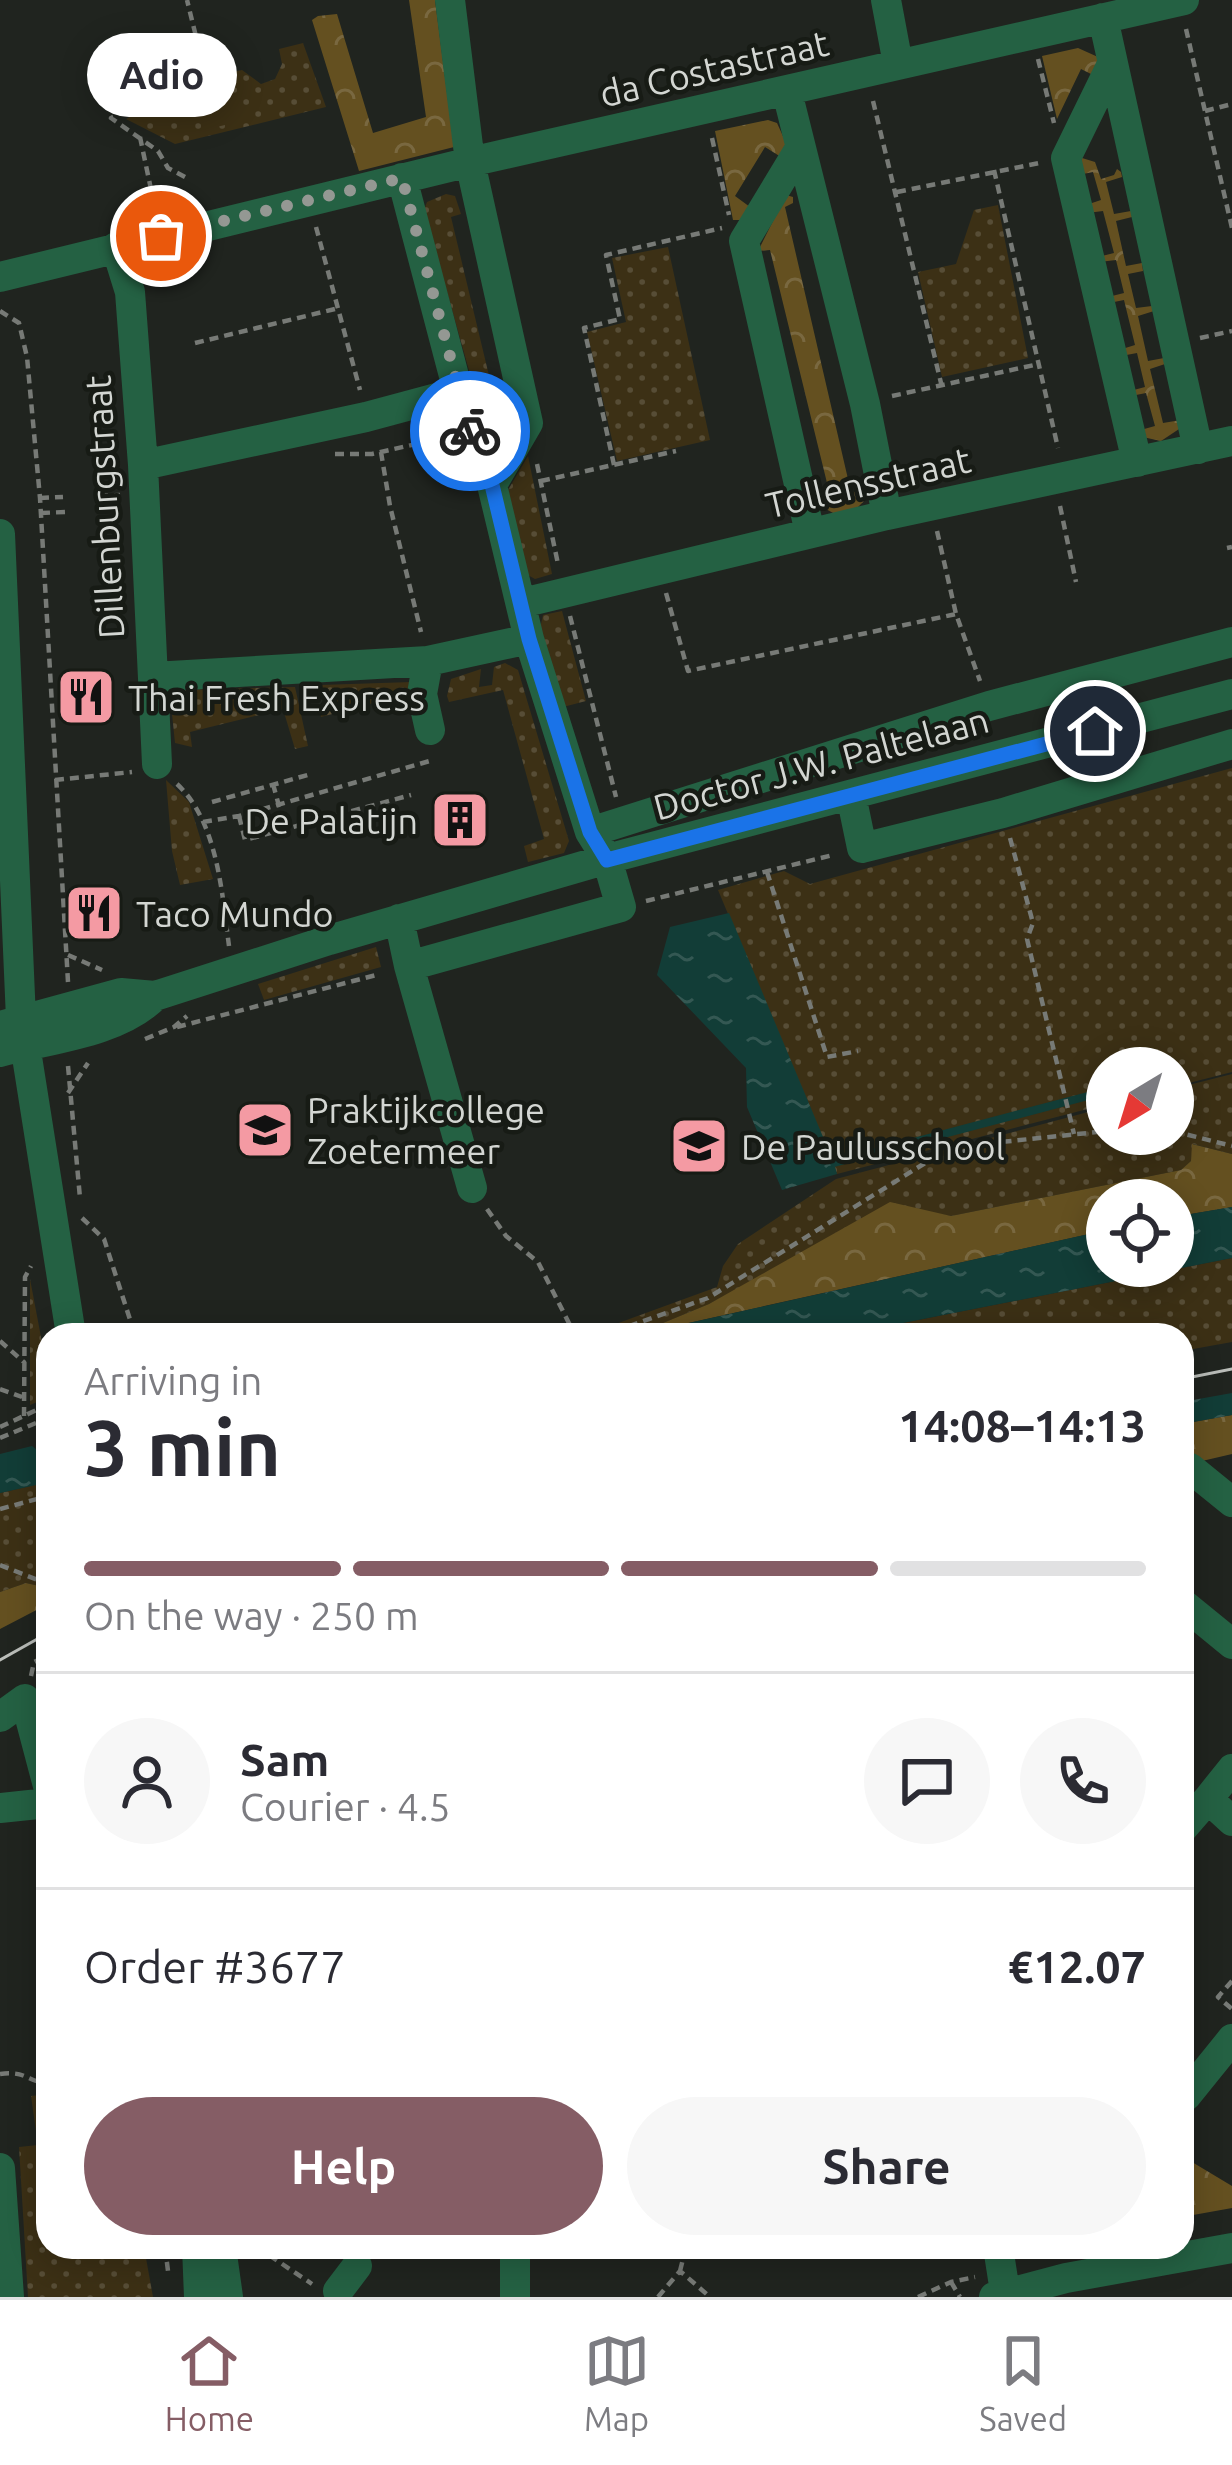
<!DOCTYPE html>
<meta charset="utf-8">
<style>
:root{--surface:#fff;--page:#f7f7f7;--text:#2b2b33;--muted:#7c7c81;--line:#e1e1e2;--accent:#855d65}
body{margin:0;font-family:Ubuntu,sans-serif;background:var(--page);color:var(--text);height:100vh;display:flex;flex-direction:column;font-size:45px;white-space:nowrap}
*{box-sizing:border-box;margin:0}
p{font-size:39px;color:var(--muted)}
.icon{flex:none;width:66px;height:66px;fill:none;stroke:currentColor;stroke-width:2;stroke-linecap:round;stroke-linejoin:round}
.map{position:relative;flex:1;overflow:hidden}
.side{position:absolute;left:36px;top:1323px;width:1158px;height:936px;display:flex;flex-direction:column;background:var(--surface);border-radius:36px;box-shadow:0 6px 30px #0003}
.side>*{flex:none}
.needle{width:78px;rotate:218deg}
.controls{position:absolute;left:1086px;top:1047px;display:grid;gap:24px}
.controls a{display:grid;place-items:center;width:108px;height:108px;border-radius:50%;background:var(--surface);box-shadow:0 6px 30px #0003;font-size:60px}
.pin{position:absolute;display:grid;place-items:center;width:102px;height:102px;color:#fff;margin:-51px;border:6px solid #fff;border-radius:50%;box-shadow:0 3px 12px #0007}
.courier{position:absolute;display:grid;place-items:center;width:120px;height:120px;margin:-60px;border:9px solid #1a73e8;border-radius:50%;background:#fff;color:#222;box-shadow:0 3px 15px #0007}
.bubble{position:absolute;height:84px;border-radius:42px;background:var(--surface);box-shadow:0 6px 30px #0003;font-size:39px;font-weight:700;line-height:84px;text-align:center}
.summary em{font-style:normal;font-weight:700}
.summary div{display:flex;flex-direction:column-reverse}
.summary{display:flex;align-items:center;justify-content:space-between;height:204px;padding:0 48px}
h1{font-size:78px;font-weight:700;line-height:90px}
.bar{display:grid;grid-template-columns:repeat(4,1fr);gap:18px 12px;align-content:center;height:144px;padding:0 48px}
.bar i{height:15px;border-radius:9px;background:var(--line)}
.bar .on{background:var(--accent)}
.bar p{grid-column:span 4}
.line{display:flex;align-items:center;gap:30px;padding:0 48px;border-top:3px solid var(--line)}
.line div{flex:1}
.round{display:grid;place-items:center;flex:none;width:126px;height:126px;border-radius:63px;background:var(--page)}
.primary-button{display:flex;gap:24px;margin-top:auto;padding:24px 48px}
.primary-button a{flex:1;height:138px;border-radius:72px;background:var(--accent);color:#fff;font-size:48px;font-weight:700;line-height:138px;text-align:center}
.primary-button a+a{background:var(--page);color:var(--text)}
.dock{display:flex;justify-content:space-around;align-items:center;height:168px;border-top:3px solid var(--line);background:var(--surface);font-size:33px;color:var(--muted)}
.dock a{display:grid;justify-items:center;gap:6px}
.dock .on{color:var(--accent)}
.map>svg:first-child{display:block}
.grass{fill:url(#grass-dots)}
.forest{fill:url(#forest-crowns)}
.park{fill:url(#park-tufts)}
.water{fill:url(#water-ripples)}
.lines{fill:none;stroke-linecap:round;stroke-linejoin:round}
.stream{stroke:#123d37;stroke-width:8}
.path{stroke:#777a76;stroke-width:4.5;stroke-dasharray:9 6;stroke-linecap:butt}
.minor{stroke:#246143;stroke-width:30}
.tram{stroke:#babdb9;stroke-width:3}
.done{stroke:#949893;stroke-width:12;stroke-dasharray:0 21.6}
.route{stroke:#1a73e8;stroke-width:15}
.labels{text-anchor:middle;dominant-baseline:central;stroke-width:9;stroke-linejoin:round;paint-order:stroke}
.street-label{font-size:36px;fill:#d3d6d2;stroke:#171b15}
.poi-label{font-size:36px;fill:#d3d6d2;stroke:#171b15;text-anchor:start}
</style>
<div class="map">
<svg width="1232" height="2297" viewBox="0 0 1232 2297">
<defs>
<pattern id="grass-dots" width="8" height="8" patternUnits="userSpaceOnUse" patternTransform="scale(3)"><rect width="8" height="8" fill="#3c3015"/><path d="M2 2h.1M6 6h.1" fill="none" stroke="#574d36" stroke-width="1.8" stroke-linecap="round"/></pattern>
<pattern id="forest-crowns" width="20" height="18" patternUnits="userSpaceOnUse" patternTransform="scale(3)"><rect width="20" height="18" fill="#645020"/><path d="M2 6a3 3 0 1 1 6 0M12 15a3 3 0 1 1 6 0" fill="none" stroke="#796840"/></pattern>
<pattern id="park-tufts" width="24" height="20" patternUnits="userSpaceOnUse" patternTransform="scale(3)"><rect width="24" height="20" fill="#3c3015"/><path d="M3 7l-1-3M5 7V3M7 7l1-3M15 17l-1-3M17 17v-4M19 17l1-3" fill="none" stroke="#574d36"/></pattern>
<pattern id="water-ripples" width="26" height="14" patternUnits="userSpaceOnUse" patternTransform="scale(3)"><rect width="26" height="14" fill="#123d37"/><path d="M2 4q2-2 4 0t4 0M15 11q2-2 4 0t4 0" fill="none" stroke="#345853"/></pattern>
</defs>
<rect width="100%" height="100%" fill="#20241f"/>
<path class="grass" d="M303,43L326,107L175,144L126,119L207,75L208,64L223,74L242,70L261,84L275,79L282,64L279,49Z
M446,194L455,196L461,214L451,217L491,384L474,388L424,210L427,202Z
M998,205L1028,358L942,377L918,272L956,264L974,210Z
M668,247L710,440L617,461L587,332L626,322L612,258Z
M528,456L552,574L535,579L526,574L508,490Z
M562,611L586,701L563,707L540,629L543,615Z
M505,663L518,670L569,841L564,853L528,862L524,846L544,839L503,690L449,702L447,696L451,679L481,669L479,687L492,685L494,667Z
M412,682L411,693L321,717L318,705L326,703L321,685Z
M295,687L308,746L295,749L283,709L190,732L192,747L175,743L171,704L182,690Z
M1232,768V1072L1173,1087V1068H1107V1104L837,1174L718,890L784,871L810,884Z
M166,780L189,802L213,879L180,885L172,851Z
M376,947L381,967L264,1000L258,984Z
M1232,1074V1154L1193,1144L1191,1161L1181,1170L951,1216L896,1206L709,1304L634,1335H563L602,1329L717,1287L723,1266L738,1244L836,1179L1107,1107V1134H1173V1089Z
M1232,1258V1342L1182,1351V1335H842Z
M30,1279L48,1374L46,1412L42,1400L30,1405Z
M48,1482V1588L26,1583L0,1592V1493Z
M48,2094V2247H144L153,2297H28L19,2147L38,2145L31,2096Z"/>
<path class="forest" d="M409,0H435L454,147L359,171L312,20L318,16L337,14L373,133L426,117Z
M1078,48L1098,57L1095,76L1081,69L1057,119L1042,56Z
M768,120L777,123L787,145L781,157L765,147L735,196L750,207L742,220H733L715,131Z
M1082,158L1095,162L1101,179L1114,175L1117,169L1121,172L1122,177L1106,182L1114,214L1131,211L1132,217L1116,221L1126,266L1142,263L1143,271L1128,274L1136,308L1152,306L1154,311L1138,316L1148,361L1164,358L1165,364L1150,369L1163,423L1181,420L1182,427L1161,441L1138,436L1137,431L1155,426L1146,393L1131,396L1130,391L1145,387L1137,353L1121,356L1119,350L1135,345L1124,300L1109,303L1108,297L1124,293L1116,260L1099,262L1098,257L1114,253L1103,211L1087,213L1086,205L1101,200L1093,172L1078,175Z
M786,195L793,197V203L785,207L851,492L864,491L865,500L856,509L835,514L824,508L820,494L829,491L770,250L758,251Z
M1192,1144L1232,1154V1207L1173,1217V1200H1107V1230L634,1335L709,1304L890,1202L951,1216L1181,1170L1191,1161Z
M1232,1415V1454L1202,1461L1182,1446V1424Z
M26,1583L48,1588V1604L0,1629V1592Z
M1182,2156L1232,2186V2208L1182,2217Z"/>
<path class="park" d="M240,92L246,120L208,129L202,100Z"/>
<path class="water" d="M729,913L834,1163L837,1174L782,1190L747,1107L746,1068L657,975L670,927Z
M1232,1207V1258L842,1335H635L1107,1230V1266H1173V1217Z
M1232,1393V1415L1182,1424V1402Z
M32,1446L46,1457L45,1483L0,1493V1454Z"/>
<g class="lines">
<path class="stream" d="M834,1163L1107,1091"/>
<path class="path" d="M1186,29L1232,228
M1038,59L1054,123
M873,101L941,383
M1205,111L1232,104
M140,137L156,213
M712,138L729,215
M994,170L1058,448
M185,177L168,168L158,151L111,118L205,73L187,0
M897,192L1039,163
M316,227L360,390
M0,311L19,323L27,357L40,498L68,982
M1200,338L1232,331
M195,343L339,308
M892,396L1039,364
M381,452L390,506L421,632
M335,454H372L447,437
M537,464L558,564
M614,465L584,328L620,319L606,255L722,228
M541,481L676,451
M99,496L120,495
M40,498L63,497
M1060,506L1076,582
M100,510H118
M41,513L65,512
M937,531L956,614L980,681
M1227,548L1232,547
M666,593L688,671L956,614
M570,616L616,797
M55,780L132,772
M177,784C218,822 222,894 229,946
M273,784L285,828
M212,802L311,774
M239,816L245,840L411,795
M203,822L239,816L433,760
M1010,838L1033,923L1027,939L1074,1134
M767,872L827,1057L858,1051
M646,901L833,855
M68,955L102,970
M177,1027L380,974
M145,1039L174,1027L187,1016
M68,1066L80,1198
M68,1093L88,1063
M1173,1131L1232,1146
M487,1209L506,1236L538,1262L575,1335
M82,1218L104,1239L135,1335
M585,1335L624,1328L708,1298L930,1160L1001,1142L1107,1131
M0,1341L25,1363
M0,1389L22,1397
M24,1416L25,1277L31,1266
M0,1427L43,1407
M0,1438L48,1418
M0,1509L48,1496
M0,1565L48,1584
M31,1676L34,1662L48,1655
M1232,1981L1218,1997L1232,2009
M0,2074C28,2070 29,2084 48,2082
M165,2247L168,2271
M257,2247L312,2284
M680,2271L686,2247
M951,2282L960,2297
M658,2297L680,2271L710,2297
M918,2297L951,2282L975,2277"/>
<path class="minor" d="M450,0L470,162L528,423L492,485
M886,0L898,64
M1103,18L1198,449
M1112,64L1066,158L1137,462
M787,92L865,404L887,515
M799,150L744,241L810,533
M116,247L130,292L143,465L157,764
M0,277L470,162L1184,0
M143,465L366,417L459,392
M0,534L21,1019L71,1335
M522,603L887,515L1232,441
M428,661L422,694L430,730
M153,677L428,661L529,639
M851,795L862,848L1003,813L1232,744
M590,832L989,706L1232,642
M399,919L409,966L621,907L607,859L590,832L529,639L492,485L454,376L402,178
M409,966L472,1188
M0,1026L121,993L155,996L329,940L607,859L1232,694
M0,1052C49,1039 119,1033 155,996
M1182,1477L1190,1468L1232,1502
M1182,1603L1232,1644
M0,1717L25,1699L48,1786
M1232,1769L1208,1799L1232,1821
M0,1808L48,1803
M1182,1829L1208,1799
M1182,2092L1186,2096L1232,2039
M0,2168L9,2297
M197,2247L199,2297
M221,2247L228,2297
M515,2247V2297
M998,2247L1005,2292
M338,2291L357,2266
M994,2297L1066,2278L1232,2248"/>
<path class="tram" d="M1182,1379L1232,1369
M0,1660L48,1633"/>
</g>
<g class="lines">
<path class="done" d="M161,236L402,178L470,431"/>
<path class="route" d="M470,431L492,485L529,639L590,832L607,860L1095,731"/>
</g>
<defs>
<g id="restaurant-square" transform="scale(3)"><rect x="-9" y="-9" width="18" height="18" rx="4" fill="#f49aa3" stroke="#171b15"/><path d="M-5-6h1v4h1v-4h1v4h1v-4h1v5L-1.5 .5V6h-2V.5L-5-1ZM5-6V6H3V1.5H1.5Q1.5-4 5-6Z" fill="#111"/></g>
<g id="building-square" transform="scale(3)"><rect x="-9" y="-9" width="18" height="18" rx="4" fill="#f49aa3" stroke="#171b15"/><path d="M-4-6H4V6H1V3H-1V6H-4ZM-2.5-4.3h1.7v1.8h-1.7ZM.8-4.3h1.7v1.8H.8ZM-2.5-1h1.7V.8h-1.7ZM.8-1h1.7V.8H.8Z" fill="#111"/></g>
<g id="school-square" transform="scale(3)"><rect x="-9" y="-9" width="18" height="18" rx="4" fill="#f49aa3" stroke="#171b15"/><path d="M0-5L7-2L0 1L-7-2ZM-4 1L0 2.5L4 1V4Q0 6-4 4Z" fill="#111"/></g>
</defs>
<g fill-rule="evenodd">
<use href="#restaurant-square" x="86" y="697"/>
<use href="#building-square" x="460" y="820"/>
<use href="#restaurant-square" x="94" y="913"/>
<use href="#school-square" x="265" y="1130"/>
<use href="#school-square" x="699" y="1146"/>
</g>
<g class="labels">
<g class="street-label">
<text transform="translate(714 68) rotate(-13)">da Costastraat</text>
<text transform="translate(868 482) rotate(-13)">Tollensstraat</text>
<text transform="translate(104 507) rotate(-93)">Dillenburgstraat</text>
<text transform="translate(821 763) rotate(-15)">Doctor J.W. Paltelaan</text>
</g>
<g class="poi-label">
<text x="128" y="697">Thai Fresh Express</text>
<text x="418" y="820" text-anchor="end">De Palatijn</text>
<text x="136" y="913">Taco Mundo</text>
<text x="307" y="1109">Praktijkcollege<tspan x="307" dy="41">Zoetermeer</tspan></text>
<text x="741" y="1146">De Paulusschool</text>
</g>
</g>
</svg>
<div class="controls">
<a><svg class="needle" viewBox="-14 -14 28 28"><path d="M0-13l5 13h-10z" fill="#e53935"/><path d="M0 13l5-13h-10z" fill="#7c7c81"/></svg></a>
<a><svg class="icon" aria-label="locate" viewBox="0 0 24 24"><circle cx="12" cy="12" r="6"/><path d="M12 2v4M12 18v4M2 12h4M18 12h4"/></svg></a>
</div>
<div class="pin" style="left:161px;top:236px;background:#ea580c"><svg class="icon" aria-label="bag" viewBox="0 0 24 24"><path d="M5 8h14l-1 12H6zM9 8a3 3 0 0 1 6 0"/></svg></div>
<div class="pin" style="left:1095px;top:731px;background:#1f2937"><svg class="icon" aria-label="home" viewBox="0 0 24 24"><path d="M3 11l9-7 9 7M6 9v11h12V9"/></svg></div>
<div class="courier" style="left:470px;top:431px"><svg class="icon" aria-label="bike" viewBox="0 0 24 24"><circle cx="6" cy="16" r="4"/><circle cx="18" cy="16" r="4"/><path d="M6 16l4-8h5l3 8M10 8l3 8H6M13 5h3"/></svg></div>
<div class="bubble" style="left:87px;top:33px;width:150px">Adio</div>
<section class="side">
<div class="summary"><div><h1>3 min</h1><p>Arriving in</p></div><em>14:08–14:13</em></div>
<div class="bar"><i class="on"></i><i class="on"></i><i class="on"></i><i></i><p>On the way · 250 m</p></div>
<div class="line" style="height:216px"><a class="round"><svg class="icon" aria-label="person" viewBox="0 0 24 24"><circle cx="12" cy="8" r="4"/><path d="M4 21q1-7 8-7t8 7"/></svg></a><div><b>Sam</b><p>Courier · 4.5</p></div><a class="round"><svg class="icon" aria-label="chat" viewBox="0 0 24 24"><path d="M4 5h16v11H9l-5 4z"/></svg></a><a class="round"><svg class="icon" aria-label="phone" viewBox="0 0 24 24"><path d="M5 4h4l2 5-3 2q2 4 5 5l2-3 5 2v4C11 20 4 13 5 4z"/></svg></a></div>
<div class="line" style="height:156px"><div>Order #3677</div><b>€12.07</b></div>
<div class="primary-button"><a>Help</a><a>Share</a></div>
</section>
</div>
<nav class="dock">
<a class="on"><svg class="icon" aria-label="home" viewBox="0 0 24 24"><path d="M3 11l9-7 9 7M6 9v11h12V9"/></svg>Home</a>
<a><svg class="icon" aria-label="map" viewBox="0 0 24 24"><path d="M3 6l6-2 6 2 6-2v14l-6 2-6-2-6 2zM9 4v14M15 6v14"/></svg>Map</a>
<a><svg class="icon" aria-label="saved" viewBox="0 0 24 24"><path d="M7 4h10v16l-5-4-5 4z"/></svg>Saved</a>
</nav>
